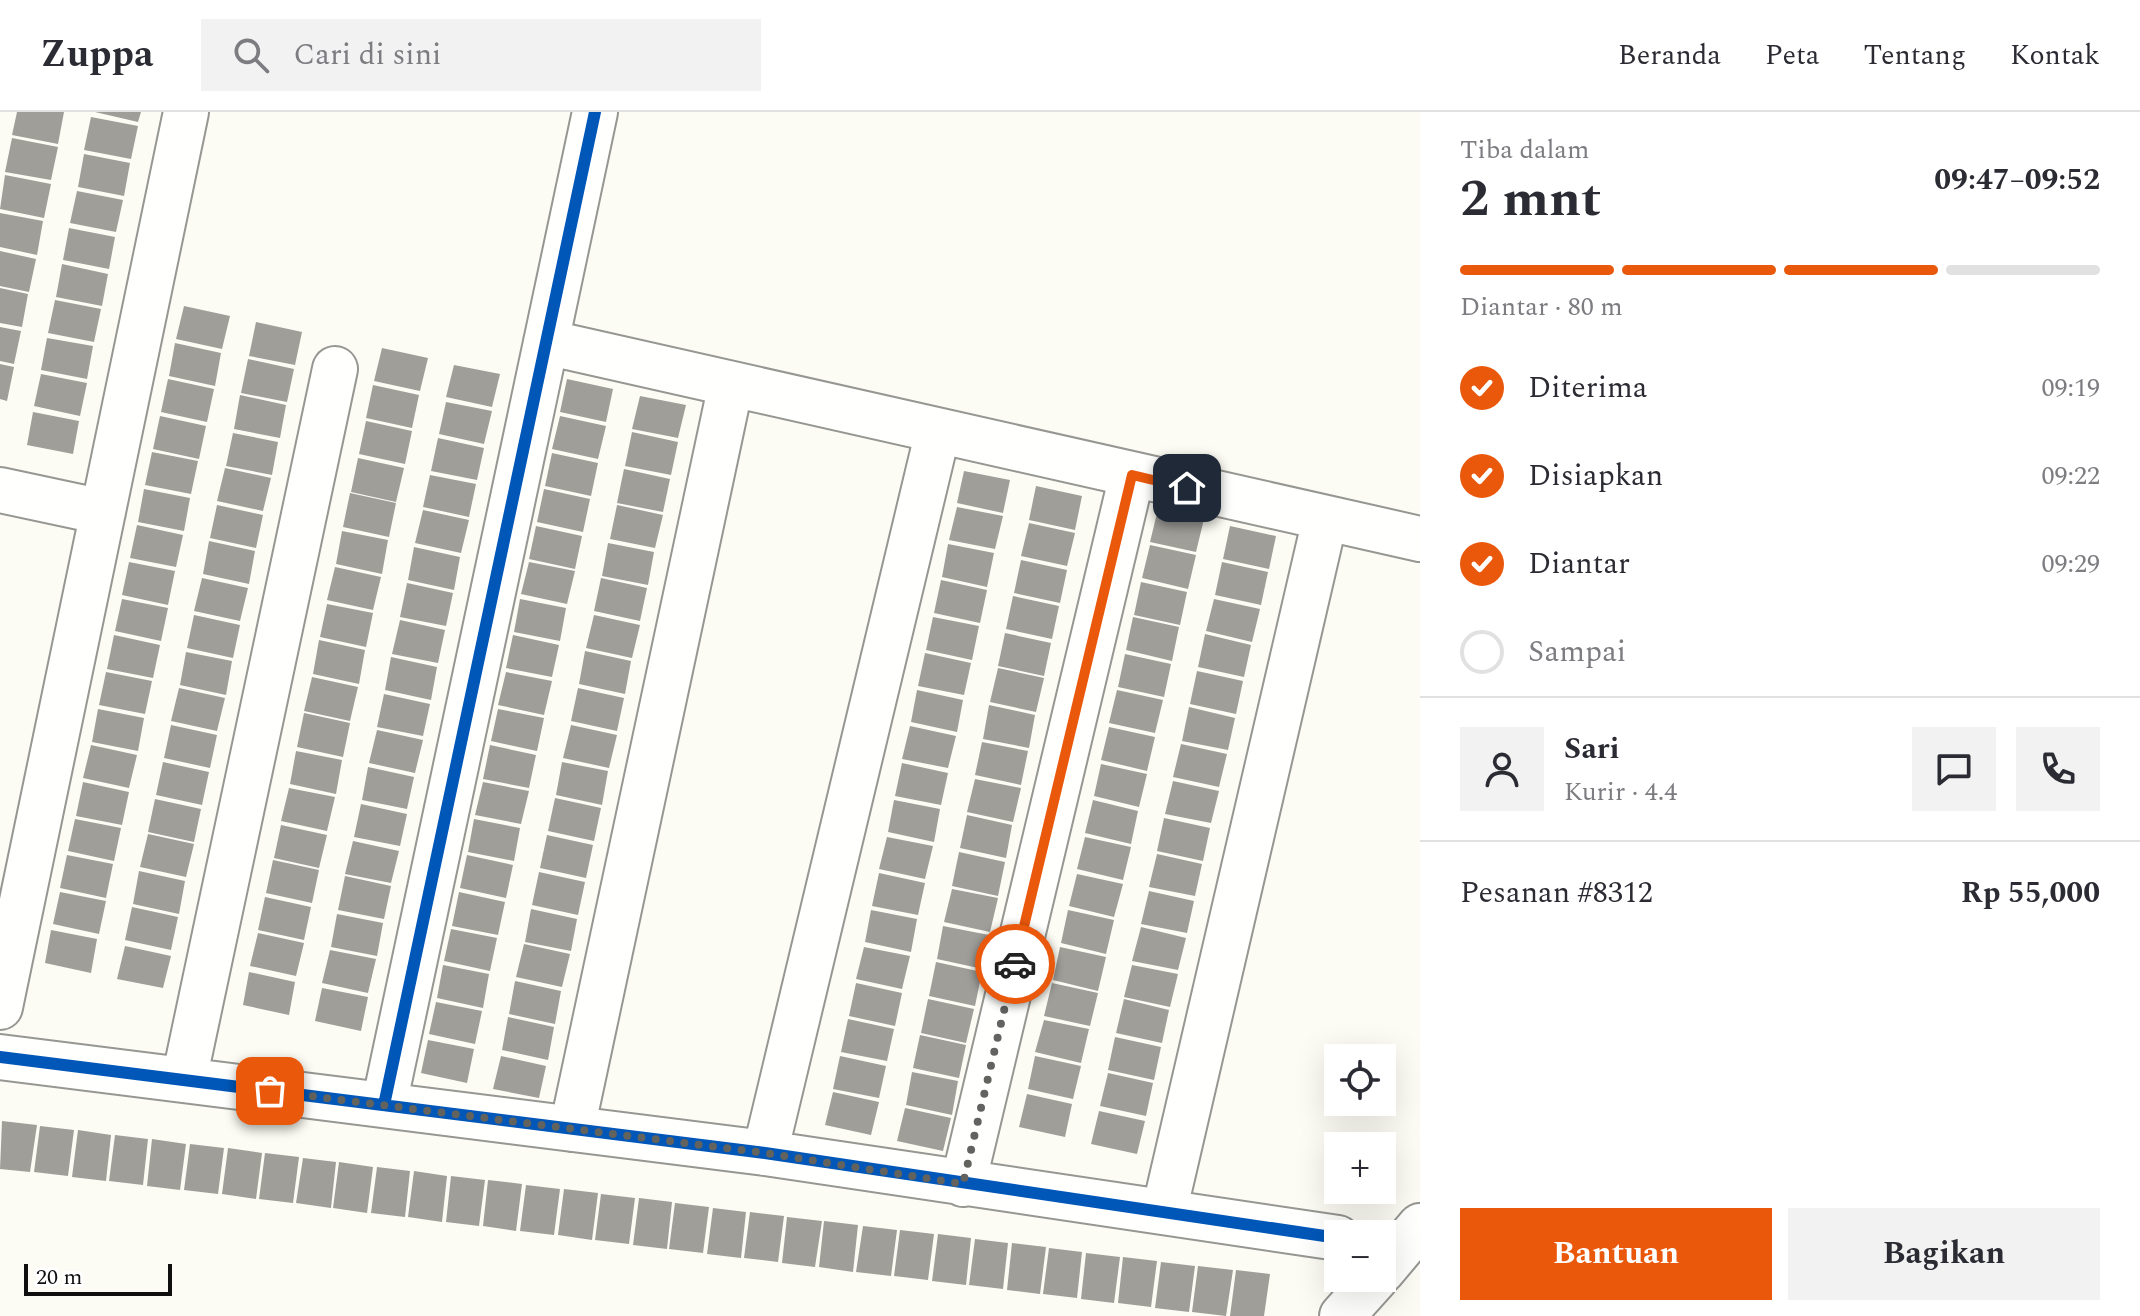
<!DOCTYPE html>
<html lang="id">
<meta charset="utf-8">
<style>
:root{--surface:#fff;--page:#f2f2f3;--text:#2b2b33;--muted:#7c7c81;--line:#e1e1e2;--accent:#ea580c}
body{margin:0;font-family:Spectral,serif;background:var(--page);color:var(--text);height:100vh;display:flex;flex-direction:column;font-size:30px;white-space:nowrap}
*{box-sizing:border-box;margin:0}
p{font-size:26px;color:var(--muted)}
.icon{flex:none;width:44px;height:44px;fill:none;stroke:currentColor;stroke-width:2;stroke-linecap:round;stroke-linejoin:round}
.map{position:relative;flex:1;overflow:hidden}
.side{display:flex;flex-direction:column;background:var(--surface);width:720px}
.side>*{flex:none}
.fabs{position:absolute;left:1324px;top:932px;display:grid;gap:16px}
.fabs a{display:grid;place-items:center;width:72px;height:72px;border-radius:0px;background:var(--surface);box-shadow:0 8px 32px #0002;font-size:40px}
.scale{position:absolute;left:24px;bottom:20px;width:148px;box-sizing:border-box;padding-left:8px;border:4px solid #0f0f0f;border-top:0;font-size:22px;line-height:28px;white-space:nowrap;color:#0f0f0f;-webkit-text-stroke:6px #fff;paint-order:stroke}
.pin{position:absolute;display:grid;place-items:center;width:68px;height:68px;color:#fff;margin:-34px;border-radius:16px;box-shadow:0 4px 12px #0006}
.courier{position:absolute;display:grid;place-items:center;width:80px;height:80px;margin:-40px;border:6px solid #ea580c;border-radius:50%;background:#fff;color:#222;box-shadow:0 2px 10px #0007}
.summary em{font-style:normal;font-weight:700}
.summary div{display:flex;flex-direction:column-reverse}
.summary{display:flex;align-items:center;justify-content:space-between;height:136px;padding:0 40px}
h1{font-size:52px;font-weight:700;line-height:60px}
.bar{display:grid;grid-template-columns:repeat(4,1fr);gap:12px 8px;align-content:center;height:96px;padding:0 40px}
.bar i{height:10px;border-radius:6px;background:var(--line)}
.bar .on{background:var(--accent)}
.bar p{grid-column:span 4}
.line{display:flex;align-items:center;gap:20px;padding:0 40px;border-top:2px solid var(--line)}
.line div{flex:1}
.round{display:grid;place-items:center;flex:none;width:84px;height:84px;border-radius:0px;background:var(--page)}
ol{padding:0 40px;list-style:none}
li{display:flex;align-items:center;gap:24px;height:88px}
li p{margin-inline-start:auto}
li .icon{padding:8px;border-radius:50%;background:var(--accent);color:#fff;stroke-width:4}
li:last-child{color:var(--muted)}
li i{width:44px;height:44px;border:4px solid var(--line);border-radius:50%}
.cta{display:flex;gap:16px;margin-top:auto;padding:16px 40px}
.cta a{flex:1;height:92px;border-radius:0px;background:var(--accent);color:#fff;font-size:32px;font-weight:700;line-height:92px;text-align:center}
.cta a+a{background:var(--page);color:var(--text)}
header{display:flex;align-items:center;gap:48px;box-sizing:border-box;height:112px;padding:0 40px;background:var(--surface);border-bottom:2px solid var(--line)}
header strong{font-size:38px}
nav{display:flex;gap:44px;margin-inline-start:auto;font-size:28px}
.search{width:560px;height:72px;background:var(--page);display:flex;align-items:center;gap:20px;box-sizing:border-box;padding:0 28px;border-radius:0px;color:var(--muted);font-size:30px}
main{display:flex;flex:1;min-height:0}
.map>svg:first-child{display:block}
.building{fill:#a09e99}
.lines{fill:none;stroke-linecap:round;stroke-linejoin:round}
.street-casing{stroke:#969692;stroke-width:48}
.street{stroke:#fffffd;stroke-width:44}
.cycleway-casing{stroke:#fff;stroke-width:17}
.cycleway{stroke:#0057b8;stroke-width:12}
.done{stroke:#62625f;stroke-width:8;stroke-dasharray:0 14.4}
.route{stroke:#ea580c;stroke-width:10}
</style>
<header>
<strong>Zuppa</strong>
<div class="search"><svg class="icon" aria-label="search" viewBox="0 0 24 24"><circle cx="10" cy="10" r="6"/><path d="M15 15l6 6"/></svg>Cari di sini</div>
<nav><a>Beranda</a><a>Peta</a><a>Tentang</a><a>Kontak</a></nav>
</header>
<main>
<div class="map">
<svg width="1420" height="1204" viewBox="0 0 1420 1204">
<rect width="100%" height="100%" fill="#fcfcf4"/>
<path class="building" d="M17,0H64L58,32L12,23Z
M95,0H141L138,10Z
M91,5L138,14L131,47L84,38Z
M12,26L58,35L51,68L5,60Z
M84,42L130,51L124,84L78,75Z
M5,63L51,72L44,106L0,97Z
M77,79L123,88L116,120L70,111Z
M0,101L43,109L37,143L0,135Z
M69,116L115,125L109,157L63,148Z
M0,139L36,147L29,180L0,174Z
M62,152L108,162L102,194L56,185Z
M0,176L28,182L22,215L0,211Z
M55,188L101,197L94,230L48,221Z
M184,194L230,204L222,237L176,227Z
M256,210L302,220L295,253L249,244Z
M0,215L21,219L14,252L0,249Z
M47,226L93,234L87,267L41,258Z
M175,231L221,241L215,274L169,264Z
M382,236L428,246L420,279L374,269Z
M248,247L294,257L287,290L241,281Z
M0,252L14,255L7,289L0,287Z
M454,253L500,262L492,295L446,285Z
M41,262L87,271L80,304L34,294Z
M168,267L214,277L207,310L161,300Z
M567,267L613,277L606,310L560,300Z
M373,273L419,283L412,316L366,306Z
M240,283L286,293L280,326L234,317Z
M640,284L686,293L678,326L632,317Z
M446,290L492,299L484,332L439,322Z
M33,300L79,309L73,342L27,333Z
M160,304L206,314L199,347L153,337Z
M560,304L606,314L598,347L552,337Z
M366,309L412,319L405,352L359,342Z
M632,320L678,330L671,363L625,354Z
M233,321L278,330L272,363L226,354Z
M438,326L484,336L477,368L431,359Z
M152,340L198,349L191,382L145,373Z
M552,341L598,351L591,384L545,374Z
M358,346L404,356L396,390L351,380Z
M225,356L271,366L263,399L217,389Z
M624,357L670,367L663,400L617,391Z
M964,359L1010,368L1003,401L957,391Z
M430,363L476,372L469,405L423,395Z
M1036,374L1082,384L1075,418L1029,408Z
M144,377L190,386L184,419L138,410Z
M544,377L590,387L583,420L537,410Z
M350,381L396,391L389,425L343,415Z
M217,393L263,403L256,436L210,426Z
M617,393L663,403L655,436L610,427Z
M957,395L1003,404L995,437L949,428Z
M1158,397L1204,407L1196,440L1150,430Z
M423,398L469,408L461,441L415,431Z
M1029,411L1075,421L1067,454L1021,444Z
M137,413L183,423L176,455L130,446Z
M536,414L582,424L575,457L529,447Z
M1230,414L1276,424L1269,457L1223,447Z
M342,419L388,428L382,462L336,452Z
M209,429L255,439L249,472L203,462Z
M608,431L654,440L648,473L602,464Z
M948,432L994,441L987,475L942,465Z
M1150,433L1196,443L1188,477L1142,466Z
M414,435L460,445L454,478L408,468Z
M1021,448L1067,458L1060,491L1014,481Z
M129,450L175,459L168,493L122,483Z
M529,450L575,459L567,492L521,482Z
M1222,450L1268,460L1261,493L1215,483Z
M335,455L381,465L373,498L327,488Z
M202,466L248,476L240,509L194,499Z
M601,466L647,476L640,509L594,499Z
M941,468L987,478L980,511L934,501Z
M1141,470L1187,480L1180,513L1134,503Z
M407,471L453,481L446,514L400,505Z
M1013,484L1059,494L1052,527L1006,517Z
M122,487L168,496L161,529L115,519Z
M520,487L566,496L560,529L514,520Z
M1214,487L1260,497L1252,530L1206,519Z
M327,492L373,501L366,535L320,525Z
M194,503L240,513L233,546L187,536Z
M594,503L640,513L632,546L586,536Z
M933,505L979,514L972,548L926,538Z
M1133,505L1179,515L1172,549L1126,538Z
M400,508L445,518L438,551L392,542Z
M1005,521L1051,531L1044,564L998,554Z
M1205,522L1251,533L1244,565L1198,555Z
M114,523L160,533L153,566L107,557Z
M513,523L559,533L552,565L506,556Z
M319,528L365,538L359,572L313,562Z
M585,539L631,549L625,582L579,572Z
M186,540L232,549L226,583L180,573Z
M925,541L971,551L964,583L918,574Z
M1125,542L1171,552L1164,585L1118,575Z
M391,545L437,555L431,588L385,578Z
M998,556L1044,566L1036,600L990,590Z
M1197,559L1243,569L1236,602L1190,592Z
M106,560L152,569L145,602L99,593Z
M506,560L552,569L544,603L498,593Z
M312,565L358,575L350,609L304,599Z
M179,576L225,586L217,619L171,609Z
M578,576L624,586L617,619L571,609Z
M917,578L963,588L957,620L911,610Z
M1117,578L1163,588L1155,621L1109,611Z
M384,582L430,592L423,624L377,615Z
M989,593L1035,603L1029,636L983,627Z
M1189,595L1235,606L1228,638L1182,629Z
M98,597L144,606L138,639L92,630Z
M498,597L544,606L537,639L491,629Z
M304,601L350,611L343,645L297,635Z
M171,613L217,623L210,656L164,646Z
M571,613L617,623L609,656L563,646Z
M910,614L956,624L948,656L902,647Z
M1109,615L1155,625L1147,659L1101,648Z
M377,618L423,628L415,661L369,651Z
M982,630L1028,639L1021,673L975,663Z
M1181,632L1227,642L1219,675L1173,665Z
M91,633L137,643L129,676L83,666Z
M490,633L536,643L529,676L483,667Z
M296,639L342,648L336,682L290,672Z
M163,650L209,660L202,693L156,683Z
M562,650L608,659L602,693L556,683Z
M902,651L948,661L941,693L895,684Z
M1101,652L1147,662L1139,695L1094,684Z
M368,655L414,665L407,697L362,688Z
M975,667L1021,676L1013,710L967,700Z
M1173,669L1219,679L1211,711L1165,702Z
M83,670L129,680L122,713L76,704Z
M483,670L529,679L521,712L475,703Z
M289,676L335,685L327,719L281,709Z
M555,686L601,696L594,729L548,719Z
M155,687L201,697L194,730L148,720Z
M894,688L940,697L934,730L888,720Z
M1093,688L1138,699L1131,732L1085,721Z
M361,692L407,702L400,734L354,725Z
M967,703L1012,713L1006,746L960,736Z
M1164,706L1210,716L1203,749L1157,739Z
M75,707L121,716L114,749L68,739Z
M474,707L520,716L514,749L468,740Z
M281,713L327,723L319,756L274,746Z
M148,722L194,732L186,765L140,755Z
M547,723L593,733L586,766L540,756Z
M887,725L933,734L925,767L879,757Z
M1085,725L1131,735L1123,768L1077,757Z
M353,729L399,739L391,771L345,762Z
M959,740L1005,750L998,784L952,774Z
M1157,742L1202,752L1195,784L1149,775Z
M67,743L113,752L106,786L60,776Z
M467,743L513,753L506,786L460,776Z
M273,748L319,758L312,791L266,781Z
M139,759L185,769L179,802L133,792Z
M539,760L585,770L578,803L532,793Z
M879,761L925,771L918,803L872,794Z
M1077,762L1123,772L1114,805L1069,794Z
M345,764L391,774L384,807L338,798Z
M952,777L998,786L990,820L944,810Z
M1149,779L1194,789L1187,821L1141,812Z
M60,780L106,789L99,822L53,812Z
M459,780L505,790L498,823L452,814Z
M265,785L311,795L304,828L258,818Z
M132,795L178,805L171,838L125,828Z
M531,797L577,807L571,839L525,830Z
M871,798L917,807L911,840L865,830Z
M1068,798L1114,808L1106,842L1061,831Z
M337,802L383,811L377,844L331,835Z
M943,814L989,823L983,857L937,847Z
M1141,815L1186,826L1178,858L1132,849Z
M451,817L497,826L490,859L444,849Z
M51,818L97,827L91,861L45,851Z
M258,821L304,831L296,864L250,854Z
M524,832L570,842L562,875L516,865Z
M125,834L171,844L163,876L117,867Z
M864,835L910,844L902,877L856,867Z
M1060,835L1106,845L1098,879L1053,868Z
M330,838L376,847L368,881L322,871Z
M936,850L982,860L975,894L929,884Z
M443,853L489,862L483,896L437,886Z
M1132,853L1178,862L1170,895L1124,885Z
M249,860L295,870L289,903L243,893Z
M515,869L561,879L555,912L509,902Z
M856,871L902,881L895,914L849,904Z
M1052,871L1098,881L1090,914L1044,904Z
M322,876L368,885L361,919L315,909Z
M928,887L974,897L966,931L921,921Z
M1124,887L1169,898L1162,931L1116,921Z
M436,890L482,899L475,932L429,922Z
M508,905L554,915L548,948L502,938Z
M848,907L894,917L887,949L841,940Z
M1044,908L1089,917L1081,951L1035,940Z
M920,923L966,933L959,966L913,956Z
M1115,925L1161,935L1154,968L1108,958Z
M428,928L474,937L467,971L421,961Z
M501,944L546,954L539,986L493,977Z
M840,944L886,954L879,986L833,977Z
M1035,944L1081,954L1073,987L1028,977Z
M912,960L958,969L952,1003L906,993Z
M1108,961L1153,971L1146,1004L1100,994Z
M833,980L879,990L871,1023L825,1013Z
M1027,982L1072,992L1065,1025L1019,1015Z
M905,996L951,1006L943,1039L897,1029Z
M1099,999L1145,1009L1137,1042L1091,1032Z
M2,1009L37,1013L30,1060L0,1057Z
M40,1014L74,1018L68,1064L34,1060Z
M78,1018L111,1023L106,1069L72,1065Z
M115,1023L148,1027L143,1073L109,1069Z
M152,1027L186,1032L180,1078L147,1074Z
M190,1032L224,1036L218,1082L184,1078Z
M228,1036L262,1041L256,1087L222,1082Z
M265,1041L299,1045L293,1091L259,1087Z
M303,1046L336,1050L331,1096L296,1091Z
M339,1050L373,1055L367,1101L333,1096Z
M377,1055L410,1059L405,1105L371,1101Z
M414,1059L447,1064L442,1110L408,1105Z
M451,1064L485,1068L479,1114L446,1110Z
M488,1068L522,1072L516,1119L483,1114Z
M526,1073L560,1077L554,1123L520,1119Z
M564,1077L598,1081L592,1128L558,1123Z
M601,1082L635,1086L629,1132L595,1128Z
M639,1086L672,1090L667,1137L633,1133Z
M675,1091L709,1095L703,1141L669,1137Z
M713,1096L746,1100L741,1146L707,1142Z
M750,1100L784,1104L778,1150L744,1146Z
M787,1105L822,1109L815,1155L782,1151Z
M824,1109L858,1113L853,1160L819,1155Z
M863,1114L897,1118L891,1164L856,1160Z
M900,1118L934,1122L928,1168L894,1164Z
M938,1122L971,1126L966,1173L932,1169Z
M975,1127L1008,1131L1003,1177L969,1173Z
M1012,1131L1046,1135L1040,1182L1007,1178Z
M1049,1136L1082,1140L1077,1186L1043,1182Z
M1086,1141L1120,1145L1114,1191L1081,1187Z
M1123,1145L1157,1149L1151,1195L1118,1191Z
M1161,1150L1195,1154L1189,1200L1155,1196Z
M1198,1154L1233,1158L1226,1204L1192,1200Z
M1236,1158L1270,1162L1264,1204H1230Z"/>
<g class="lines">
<g class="street-casing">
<path id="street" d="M546,230L1420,427
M0,378L103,400
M0,895L186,0
M0,945L765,1041L1338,1126
M184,968L335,257
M384,993L595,0
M572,1017L731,272
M765,1041L938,319
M963,1072L1132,363
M1164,1100L1325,407
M1382,1159L1420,1114
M1342,1204L1376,1166"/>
</g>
<use href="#street" class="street"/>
<g class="cycleway-casing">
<path id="cycleway" d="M0,945L765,1041L1338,1126
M384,993L595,0"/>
</g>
<use href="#cycleway" class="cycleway"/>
</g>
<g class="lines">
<path class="done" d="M270,979L765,1041L963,1072L1015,852"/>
<path class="route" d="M1015,852L1132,363L1187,376"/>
</g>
</svg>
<div class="fabs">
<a><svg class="icon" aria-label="locate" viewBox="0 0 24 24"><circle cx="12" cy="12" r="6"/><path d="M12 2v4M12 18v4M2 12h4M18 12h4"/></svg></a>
<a>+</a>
<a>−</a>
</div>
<div class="scale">20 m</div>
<div class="pin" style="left:270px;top:979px;background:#ea580c"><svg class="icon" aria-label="bag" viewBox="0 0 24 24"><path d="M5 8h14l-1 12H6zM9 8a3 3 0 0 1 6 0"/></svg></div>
<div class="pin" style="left:1187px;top:376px;background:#1f2937"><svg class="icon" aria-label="home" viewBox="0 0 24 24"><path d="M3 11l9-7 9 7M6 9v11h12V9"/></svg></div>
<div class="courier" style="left:1015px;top:852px"><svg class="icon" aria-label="car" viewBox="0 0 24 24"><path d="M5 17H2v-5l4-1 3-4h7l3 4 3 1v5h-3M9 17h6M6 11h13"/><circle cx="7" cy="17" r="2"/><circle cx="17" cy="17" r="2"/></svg></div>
</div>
<section class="side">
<div class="summary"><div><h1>2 mnt</h1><p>Tiba dalam</p></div><em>09:47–09:52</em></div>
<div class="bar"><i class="on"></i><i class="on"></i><i class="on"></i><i></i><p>Diantar · 80 m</p></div>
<ol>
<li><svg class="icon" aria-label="check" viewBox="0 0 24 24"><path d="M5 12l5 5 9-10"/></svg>Diterima<p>09:19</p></li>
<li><svg class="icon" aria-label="check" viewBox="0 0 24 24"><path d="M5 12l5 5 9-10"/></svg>Disiapkan<p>09:22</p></li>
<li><svg class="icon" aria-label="check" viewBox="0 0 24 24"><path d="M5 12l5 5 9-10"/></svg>Diantar<p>09:29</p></li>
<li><i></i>Sampai</li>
</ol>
<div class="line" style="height:144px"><a class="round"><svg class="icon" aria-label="person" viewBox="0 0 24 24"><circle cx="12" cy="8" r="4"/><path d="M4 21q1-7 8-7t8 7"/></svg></a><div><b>Sari</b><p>Kurir · 4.4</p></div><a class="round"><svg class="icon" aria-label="chat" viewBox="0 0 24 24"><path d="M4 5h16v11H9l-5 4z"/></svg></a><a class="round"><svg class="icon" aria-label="phone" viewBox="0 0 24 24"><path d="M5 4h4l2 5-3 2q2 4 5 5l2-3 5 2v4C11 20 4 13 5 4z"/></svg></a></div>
<div class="line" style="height:104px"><div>Pesanan #8312</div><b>Rp 55,000</b></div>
<div class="cta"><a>Bantuan</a><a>Bagikan</a></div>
</section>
</main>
